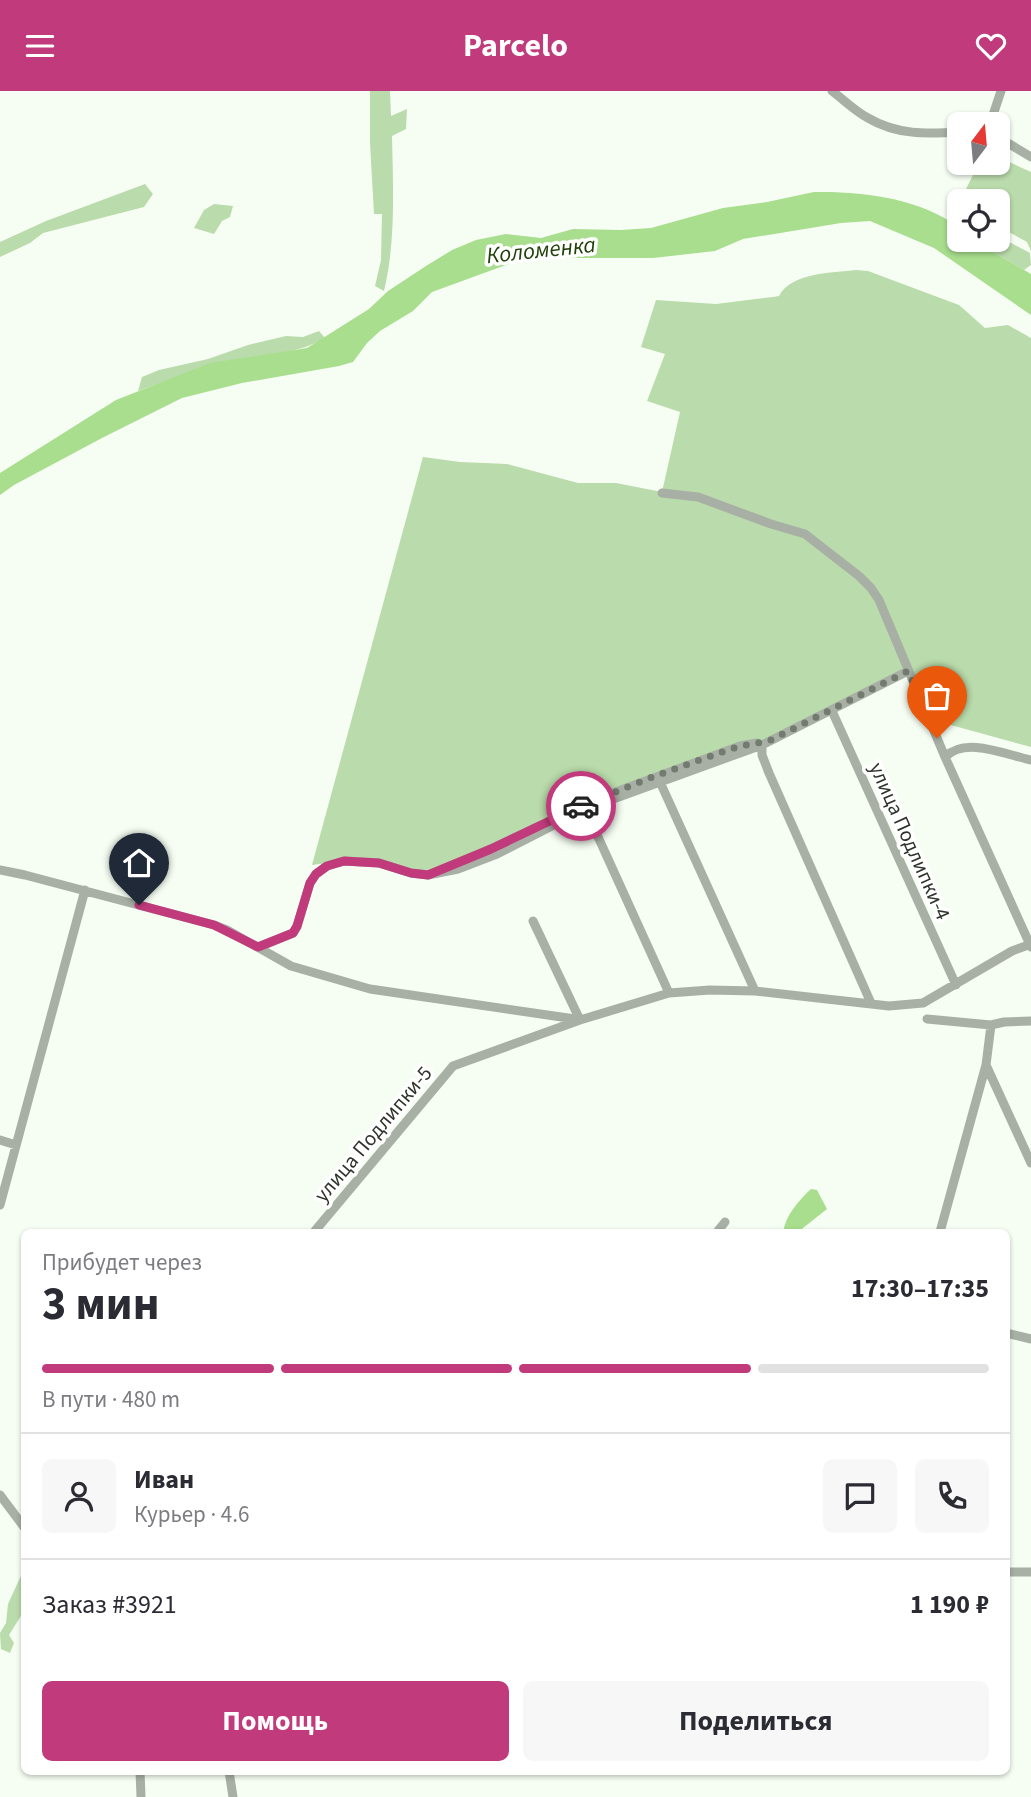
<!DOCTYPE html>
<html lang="ru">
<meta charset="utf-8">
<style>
:root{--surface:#fff;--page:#f7f7f7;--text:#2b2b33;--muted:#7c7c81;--line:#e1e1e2;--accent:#c13b7c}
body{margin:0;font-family:"Source Sans 3",sans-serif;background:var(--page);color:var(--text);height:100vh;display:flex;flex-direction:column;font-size:26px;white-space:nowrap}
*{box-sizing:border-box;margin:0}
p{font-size:23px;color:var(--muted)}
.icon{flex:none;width:38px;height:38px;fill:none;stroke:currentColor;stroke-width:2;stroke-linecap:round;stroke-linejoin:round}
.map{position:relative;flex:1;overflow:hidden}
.panel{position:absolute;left:21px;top:1138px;width:989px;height:546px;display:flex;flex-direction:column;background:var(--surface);border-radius:10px;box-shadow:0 2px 5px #0004}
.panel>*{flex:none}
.needle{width:46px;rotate:16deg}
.buttons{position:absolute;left:947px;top:21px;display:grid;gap:14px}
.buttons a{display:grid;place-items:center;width:63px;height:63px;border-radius:10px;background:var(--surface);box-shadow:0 2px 5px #0004;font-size:35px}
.pin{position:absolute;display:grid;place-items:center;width:60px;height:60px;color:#fff;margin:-72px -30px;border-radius:50% 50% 50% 0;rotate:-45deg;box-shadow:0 0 7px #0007}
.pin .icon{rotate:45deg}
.courier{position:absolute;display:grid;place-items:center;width:70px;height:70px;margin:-35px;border:5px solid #c13b7c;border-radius:50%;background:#fff;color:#222;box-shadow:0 2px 9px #0007}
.head em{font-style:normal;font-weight:700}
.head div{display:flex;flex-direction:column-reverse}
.head{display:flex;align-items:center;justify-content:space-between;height:119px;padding:0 21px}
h1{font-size:46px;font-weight:700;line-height:52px}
.bar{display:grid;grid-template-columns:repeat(4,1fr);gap:10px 7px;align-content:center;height:84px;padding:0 21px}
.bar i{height:9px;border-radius:5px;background:var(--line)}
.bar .current{background:var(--accent)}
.bar p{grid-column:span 4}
.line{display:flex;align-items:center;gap:18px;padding:0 21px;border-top:2px solid var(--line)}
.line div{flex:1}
.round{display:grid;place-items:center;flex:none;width:74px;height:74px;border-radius:10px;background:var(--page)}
.button{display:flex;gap:14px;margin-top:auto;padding:14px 21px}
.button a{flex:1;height:80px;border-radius:10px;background:var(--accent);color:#fff;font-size:28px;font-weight:700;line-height:80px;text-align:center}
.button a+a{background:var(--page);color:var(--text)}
header{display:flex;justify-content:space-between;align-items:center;height:91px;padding:0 21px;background:var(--accent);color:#fff;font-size:32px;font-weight:700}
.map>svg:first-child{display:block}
.green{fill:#badbab}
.water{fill:#a8de8e}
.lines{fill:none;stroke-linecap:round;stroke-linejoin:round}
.street{stroke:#a8b0a5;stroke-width:9}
.done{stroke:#737b70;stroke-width:7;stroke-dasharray:0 12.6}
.route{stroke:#c13b7c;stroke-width:9}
.labels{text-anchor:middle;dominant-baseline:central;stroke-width:7;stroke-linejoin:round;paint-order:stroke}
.street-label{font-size:21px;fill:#2d342a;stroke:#fff}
.water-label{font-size:23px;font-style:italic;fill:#20420a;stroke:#fff}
</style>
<header><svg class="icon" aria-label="menu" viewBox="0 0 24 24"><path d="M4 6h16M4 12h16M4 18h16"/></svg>Parcelo<svg class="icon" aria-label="heart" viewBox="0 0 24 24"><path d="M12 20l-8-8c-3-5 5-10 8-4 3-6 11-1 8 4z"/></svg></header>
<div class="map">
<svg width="1031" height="1706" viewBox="0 0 1031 1706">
<rect width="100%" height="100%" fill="#f6fef3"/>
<path class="green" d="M370,0H390L391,25L407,18L406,38L392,45C393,96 396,150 384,200L375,195L381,169L382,123H374L370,52Z
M1002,51L1007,70L1031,81V160L1027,151L998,135V110H962L963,104L979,72H998V54Z
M145,93L153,103L144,116L43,142L30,152L0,166V151L46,130Z
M214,113L233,115L230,126L222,130L214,143L194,137L204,119Z
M998,145L1030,162L1031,174L1024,179L995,162L977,149H998Z
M856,179L868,180L959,214L985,237L1008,234L1031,247V656L929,628L908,580L795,639L583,719L480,767L423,782L344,770L312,774L423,366L460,371L507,373L578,392H616L662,401L680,321L647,310L665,263L641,256L656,209L716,213L773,206L779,205C792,181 832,182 856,179Z
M319,240L325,247C302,260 288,260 263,265C221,275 178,284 138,300L142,286L159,279L208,268L248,254L286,245L303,246Z
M24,1478V1520L9,1544L14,1552L10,1562L1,1558L0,1542L6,1532L8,1513Z"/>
<path class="water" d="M814,101C863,100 918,107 959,136V149H977L995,162L1031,183V224L934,157L870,130L841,132L743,148L715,160L653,167H525L432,201L413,220L380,240L367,252L353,271L339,275L242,292L182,307L102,347L14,394L0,404V382L116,309L210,272L307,257L369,218L388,200L426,175L452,159L476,149L506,143L541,147L573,138L621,139L651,137L723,117L767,111Z
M811,1098L817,1099L827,1118L798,1141H783C786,1124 798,1110 811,1098Z"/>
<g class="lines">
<path class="street" d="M832,0C844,9 855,20 868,27C897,44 926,43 959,41
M990,33L1001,0
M998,46L1031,66
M662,402L698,406L771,433L805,443L859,485L871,497L879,509L945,666L1031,856
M832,620L956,894
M762,654V664L769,682L871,912
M945,666C966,645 1006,664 1031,669
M660,691L755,900
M605,705L740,655L757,652
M583,719L599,748L669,902
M471,767L541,734
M0,779L25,784L214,834L227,839L291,875L370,898L575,928
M533,830L580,929
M259,856L293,842L297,836L310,792L316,783L327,775L344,770L379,772L411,782L428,784L458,778L497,763L583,719L762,654L908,580
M927,928L991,934L1004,931L1031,930
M986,974L1031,1072
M0,1049L16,1054
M0,1114L85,799
M314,1141L453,975L580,929L669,902L710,899L755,900L889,915L923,912L1012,860L1031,853
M717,1141L725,1131
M940,1141L986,974L991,934
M1006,1242L1031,1248
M0,1404L24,1436
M1006,1481H1031
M140,1680L141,1706
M229,1680L233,1706"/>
</g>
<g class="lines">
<path class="done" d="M581,715L652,686L722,661L740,655L769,650L908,580L937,647"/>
<path class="route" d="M139,814L214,834L258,856L293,842L297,835L310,792L316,783L327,775L344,770L379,772L411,782L428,784L491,758L581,715"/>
</g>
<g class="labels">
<g class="street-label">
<text transform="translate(910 750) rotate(66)">улица Подлипки-4</text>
<text transform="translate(373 1043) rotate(-50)">улица Подлипки-5</text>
</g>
<g class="water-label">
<text transform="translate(541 159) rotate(-6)">Коломенка</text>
</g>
</g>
</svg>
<div class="buttons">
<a><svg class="needle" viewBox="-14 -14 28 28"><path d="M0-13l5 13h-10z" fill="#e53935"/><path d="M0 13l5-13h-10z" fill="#7c7c81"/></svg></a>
<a><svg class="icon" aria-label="locate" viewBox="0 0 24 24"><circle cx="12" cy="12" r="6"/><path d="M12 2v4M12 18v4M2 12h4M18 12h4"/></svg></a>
</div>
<div class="pin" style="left:937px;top:647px;background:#ea580c"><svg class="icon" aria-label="bag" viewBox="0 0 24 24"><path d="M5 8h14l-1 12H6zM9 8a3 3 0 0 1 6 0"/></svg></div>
<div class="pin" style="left:139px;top:814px;background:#1f2937"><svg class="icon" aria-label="home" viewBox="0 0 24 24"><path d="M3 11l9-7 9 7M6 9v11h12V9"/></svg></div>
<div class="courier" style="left:581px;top:715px"><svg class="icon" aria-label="car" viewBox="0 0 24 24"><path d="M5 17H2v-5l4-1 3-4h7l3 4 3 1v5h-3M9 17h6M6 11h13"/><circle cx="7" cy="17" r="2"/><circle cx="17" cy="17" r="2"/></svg></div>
<section class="panel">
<div class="head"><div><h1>3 мин</h1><p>Прибудет через</p></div><em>17:30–17:35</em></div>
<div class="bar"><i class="current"></i><i class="current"></i><i class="current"></i><i></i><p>В пути · 480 m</p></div>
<div class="line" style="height:126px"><a class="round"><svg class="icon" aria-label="person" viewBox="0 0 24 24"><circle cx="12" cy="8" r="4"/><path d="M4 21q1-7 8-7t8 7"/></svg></a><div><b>Иван</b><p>Курьер · 4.6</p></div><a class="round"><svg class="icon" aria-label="chat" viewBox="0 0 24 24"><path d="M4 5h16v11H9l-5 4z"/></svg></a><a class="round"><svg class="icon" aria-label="phone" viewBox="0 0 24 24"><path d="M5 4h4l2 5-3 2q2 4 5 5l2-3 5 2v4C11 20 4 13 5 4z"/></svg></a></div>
<div class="line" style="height:91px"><div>Заказ #3921</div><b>1 190 ₽</b></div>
<div class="button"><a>Помощь</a><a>Поделиться</a></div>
</section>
</div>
